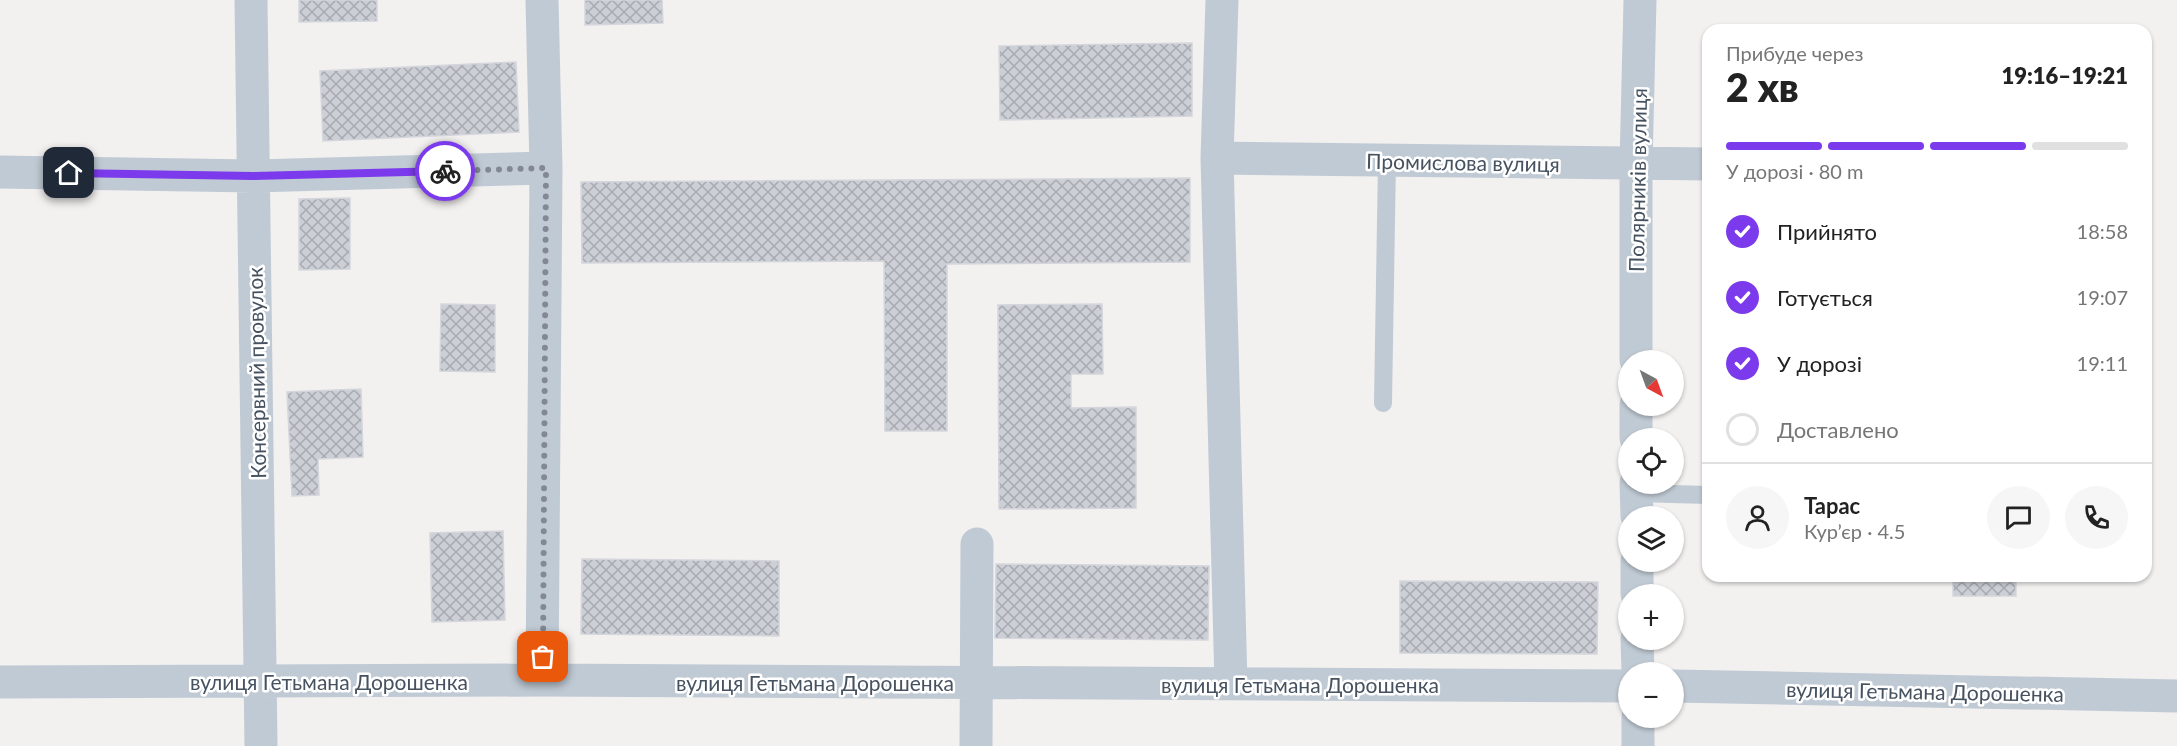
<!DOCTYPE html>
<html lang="uk">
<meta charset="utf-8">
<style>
:root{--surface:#fff;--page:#f6f6f6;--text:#222;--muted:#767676;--line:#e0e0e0;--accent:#7c3aed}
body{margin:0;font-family:Lato,sans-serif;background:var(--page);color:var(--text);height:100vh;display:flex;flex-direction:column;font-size:22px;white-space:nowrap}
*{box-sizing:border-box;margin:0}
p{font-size:20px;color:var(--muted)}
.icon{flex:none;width:33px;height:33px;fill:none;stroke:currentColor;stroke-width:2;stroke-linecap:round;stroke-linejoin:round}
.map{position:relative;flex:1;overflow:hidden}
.panel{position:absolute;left:1702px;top:24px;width:450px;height:558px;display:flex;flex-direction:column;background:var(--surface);border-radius:18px;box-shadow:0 2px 4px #0004}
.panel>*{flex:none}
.needle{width:39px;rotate:139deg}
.buttons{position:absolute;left:1618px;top:350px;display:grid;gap:12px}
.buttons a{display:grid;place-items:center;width:66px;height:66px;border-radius:50%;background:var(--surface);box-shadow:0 2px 4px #0004;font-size:30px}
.pin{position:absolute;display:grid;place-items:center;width:51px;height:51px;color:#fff;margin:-26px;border-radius:12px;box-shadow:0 3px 9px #0006}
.courier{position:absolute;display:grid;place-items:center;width:60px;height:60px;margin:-30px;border:4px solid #7c3aed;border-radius:50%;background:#fff;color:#222;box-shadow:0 2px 8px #0007}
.overview em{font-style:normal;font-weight:800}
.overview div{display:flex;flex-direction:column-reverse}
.overview{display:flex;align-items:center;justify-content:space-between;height:102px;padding:0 24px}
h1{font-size:39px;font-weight:800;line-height:45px}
.bar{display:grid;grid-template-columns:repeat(4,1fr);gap:9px 6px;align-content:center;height:72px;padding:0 24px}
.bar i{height:8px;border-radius:4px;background:var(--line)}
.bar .on{background:var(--accent)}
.bar p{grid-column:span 4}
.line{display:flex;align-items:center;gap:15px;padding:0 24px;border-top:2px solid var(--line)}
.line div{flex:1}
.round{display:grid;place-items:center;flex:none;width:63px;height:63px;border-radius:32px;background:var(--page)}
ol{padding:0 24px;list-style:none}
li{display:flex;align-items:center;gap:18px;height:66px}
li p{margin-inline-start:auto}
li .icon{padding:6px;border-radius:50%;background:var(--accent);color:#fff;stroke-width:4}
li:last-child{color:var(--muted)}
li i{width:33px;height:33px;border:3px solid var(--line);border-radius:50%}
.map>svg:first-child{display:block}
.building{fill:url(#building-cross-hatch);stroke:#d4d6dc;stroke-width:1.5}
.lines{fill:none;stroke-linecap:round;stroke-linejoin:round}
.lane{stroke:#c0cad4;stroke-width:18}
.street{stroke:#c0cad4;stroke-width:33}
.done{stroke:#838992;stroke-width:6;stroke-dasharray:0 10.8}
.route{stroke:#7c3aed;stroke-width:8}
.labels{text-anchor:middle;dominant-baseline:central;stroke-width:5;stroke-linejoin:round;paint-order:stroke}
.street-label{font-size:21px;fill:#465260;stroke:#fff}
</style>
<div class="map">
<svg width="2177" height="746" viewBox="0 0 2177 746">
<defs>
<pattern id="building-cross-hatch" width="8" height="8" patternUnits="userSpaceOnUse" patternTransform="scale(1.5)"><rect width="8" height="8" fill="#cccfd6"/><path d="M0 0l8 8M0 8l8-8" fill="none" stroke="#a7abb1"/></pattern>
</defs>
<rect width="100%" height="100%" fill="#f3f0f0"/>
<path class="building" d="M299,0H377V21L299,22Z
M585,0H662L663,23L585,25Z
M1192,43V116L1000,120L999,46Z
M516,62L519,132L323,141L320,71Z
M1190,178V262L947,264V431H885L884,261L582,263L581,182Z
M350,198V269L299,270V199Z
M441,304L495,305V372L440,371Z
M1102,304L1103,374H1071V408L1136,407V508L999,509L998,305Z
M361,389L363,457L318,459L319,495L292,496L287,392Z
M503,531L505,620L432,622L430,533Z
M582,559L779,561V636L581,634Z
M996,564L1209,566L1208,640L995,638Z
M1953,576H2016V596H1953Z
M1400,581L1598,582L1597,654L1400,653Z"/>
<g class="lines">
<path class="lane" d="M1383,403L1387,161
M1636,493L1708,495"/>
<path class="street" d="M251,0L261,746
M542,0L546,168L542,680
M1222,0L1217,158L1231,683
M1217,158L1708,164
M0,172L253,176L546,168
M1636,360V165L1640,0
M1636,405V438
M1636,483L1637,516
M1637,561V594
M1637,639L1638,672
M0,682L542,680L1629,686
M1674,686L2177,696
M1638,717V746
M976,746L977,544"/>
</g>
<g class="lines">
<path class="done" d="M445,171L546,168L543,657"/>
<path class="route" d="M69,173L253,176L445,171"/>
</g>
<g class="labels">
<g class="street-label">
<text transform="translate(1463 162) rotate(1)">Промислова вулиця</text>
<text transform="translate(1637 180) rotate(-89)">Полярників вулиця</text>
<text transform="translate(256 373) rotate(-91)">Консервний провулок</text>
<text x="329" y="681">вулиця Гетьмана Дорошенка</text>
<text x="815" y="682">вулиця Гетьмана Дорошенка</text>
<text x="1300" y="684">вулиця Гетьмана Дорошенка</text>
<text transform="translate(1925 691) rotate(1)">вулиця Гетьмана Дорошенка</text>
</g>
</g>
</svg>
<div class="buttons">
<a><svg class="needle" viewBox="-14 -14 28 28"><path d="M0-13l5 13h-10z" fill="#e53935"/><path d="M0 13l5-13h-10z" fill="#767676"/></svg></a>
<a><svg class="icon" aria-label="locate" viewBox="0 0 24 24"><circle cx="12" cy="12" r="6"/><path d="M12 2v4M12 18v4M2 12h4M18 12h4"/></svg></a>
<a><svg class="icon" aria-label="layers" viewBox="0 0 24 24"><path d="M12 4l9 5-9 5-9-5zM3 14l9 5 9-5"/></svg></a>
<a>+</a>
<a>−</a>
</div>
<div class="pin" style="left:543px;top:657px;background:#ea580c"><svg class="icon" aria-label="bag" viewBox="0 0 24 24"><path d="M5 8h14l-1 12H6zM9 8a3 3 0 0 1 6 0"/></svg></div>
<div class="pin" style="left:69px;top:173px;background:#1f2937"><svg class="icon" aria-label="home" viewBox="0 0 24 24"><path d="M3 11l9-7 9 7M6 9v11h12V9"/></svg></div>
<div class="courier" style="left:445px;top:171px"><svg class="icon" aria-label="bike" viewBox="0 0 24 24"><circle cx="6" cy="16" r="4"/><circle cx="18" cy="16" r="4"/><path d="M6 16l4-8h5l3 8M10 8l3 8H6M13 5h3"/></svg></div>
<section class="panel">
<div class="overview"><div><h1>2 хв</h1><p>Прибуде через</p></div><em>19:16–19:21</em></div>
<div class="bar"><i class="on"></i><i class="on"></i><i class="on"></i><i></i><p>У дорозі · 80 m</p></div>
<ol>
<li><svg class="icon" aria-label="check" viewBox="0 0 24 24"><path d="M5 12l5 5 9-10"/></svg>Прийнято<p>18:58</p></li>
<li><svg class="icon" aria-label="check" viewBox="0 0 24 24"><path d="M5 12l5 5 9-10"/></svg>Готується<p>19:07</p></li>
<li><svg class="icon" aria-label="check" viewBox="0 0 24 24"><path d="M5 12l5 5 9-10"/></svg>У дорозі<p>19:11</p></li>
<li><i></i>Доставлено</li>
</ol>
<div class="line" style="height:108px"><a class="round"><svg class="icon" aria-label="person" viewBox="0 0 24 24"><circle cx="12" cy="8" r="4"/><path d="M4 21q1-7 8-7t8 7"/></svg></a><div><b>Тарас</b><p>Кур’єр · 4.5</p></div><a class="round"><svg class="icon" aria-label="chat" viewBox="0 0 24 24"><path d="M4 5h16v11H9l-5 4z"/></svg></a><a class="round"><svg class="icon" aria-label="phone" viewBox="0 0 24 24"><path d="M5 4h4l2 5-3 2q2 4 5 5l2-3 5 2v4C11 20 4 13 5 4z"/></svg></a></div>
</section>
</div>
